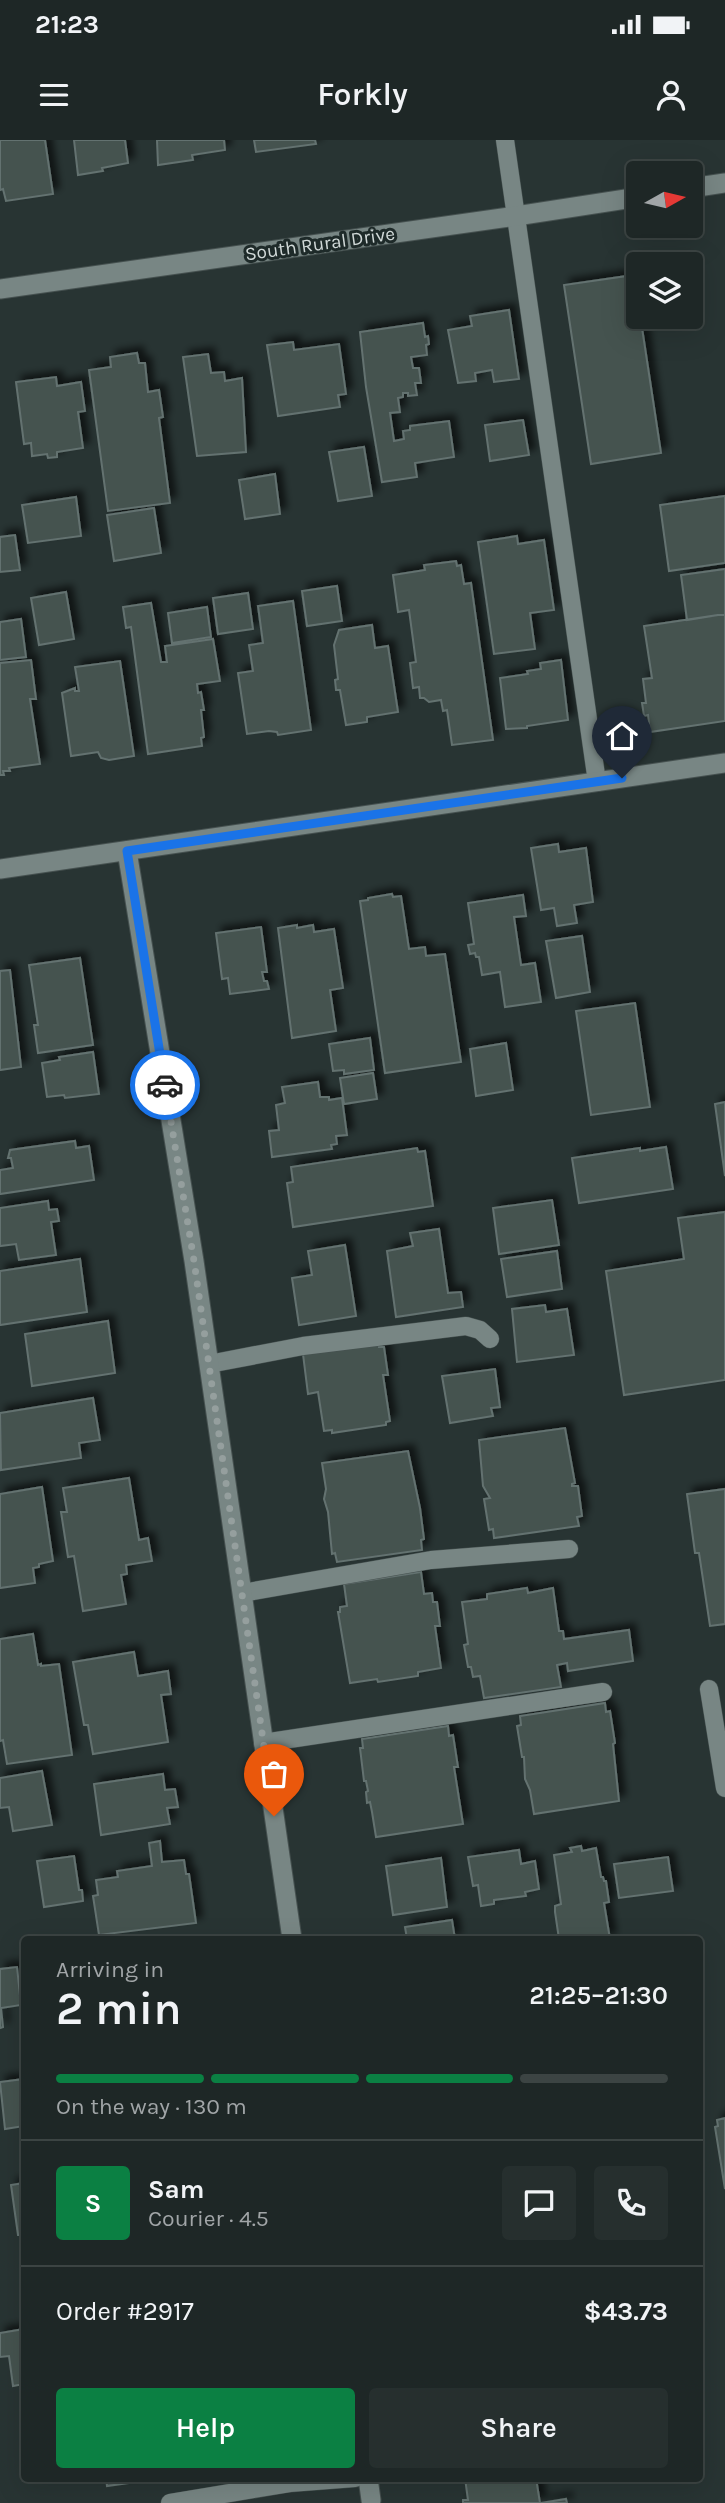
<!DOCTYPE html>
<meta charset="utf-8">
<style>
:root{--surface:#1e2726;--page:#262f2e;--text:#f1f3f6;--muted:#a1a5a7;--line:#3c4443;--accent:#0b8043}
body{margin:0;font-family:Karla,sans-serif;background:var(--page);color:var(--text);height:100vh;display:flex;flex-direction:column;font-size:26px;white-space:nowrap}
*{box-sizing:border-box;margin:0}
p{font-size:23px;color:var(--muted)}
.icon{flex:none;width:38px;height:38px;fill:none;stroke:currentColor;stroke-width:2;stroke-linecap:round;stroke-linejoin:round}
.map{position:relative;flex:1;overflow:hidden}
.sheet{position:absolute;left:21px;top:1796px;width:682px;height:546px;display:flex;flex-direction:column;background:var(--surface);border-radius:7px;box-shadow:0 7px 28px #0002,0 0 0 2px var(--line)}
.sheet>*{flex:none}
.needle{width:46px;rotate:82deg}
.buttons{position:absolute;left:626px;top:21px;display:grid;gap:14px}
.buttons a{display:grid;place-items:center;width:77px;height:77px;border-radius:7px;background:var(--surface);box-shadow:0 7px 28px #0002,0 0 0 2px var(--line);font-size:35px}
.pin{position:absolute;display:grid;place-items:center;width:60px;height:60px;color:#fff;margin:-72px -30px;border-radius:50% 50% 50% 0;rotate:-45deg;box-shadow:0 0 7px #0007}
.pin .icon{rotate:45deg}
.courier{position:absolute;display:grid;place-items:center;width:70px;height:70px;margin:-35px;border:5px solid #1a73e8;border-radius:50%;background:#fff;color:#222;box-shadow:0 2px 9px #0007}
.overview em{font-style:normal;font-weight:600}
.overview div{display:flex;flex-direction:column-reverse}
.overview{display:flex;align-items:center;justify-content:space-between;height:119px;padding:0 35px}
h1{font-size:46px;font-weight:600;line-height:52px}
.bar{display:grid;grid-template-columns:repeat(4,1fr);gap:10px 7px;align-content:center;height:84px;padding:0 35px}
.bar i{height:9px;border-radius:5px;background:var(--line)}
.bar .current{background:var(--accent)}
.bar p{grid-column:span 4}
.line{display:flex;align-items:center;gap:18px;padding:0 35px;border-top:2px solid var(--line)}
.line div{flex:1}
.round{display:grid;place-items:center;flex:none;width:74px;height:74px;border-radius:7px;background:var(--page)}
.action{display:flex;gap:14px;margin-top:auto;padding:14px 35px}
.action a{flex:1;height:80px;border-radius:7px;background:var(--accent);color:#fff;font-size:28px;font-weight:600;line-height:80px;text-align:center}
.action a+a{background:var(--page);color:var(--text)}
.status{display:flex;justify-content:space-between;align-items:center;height:49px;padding:0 35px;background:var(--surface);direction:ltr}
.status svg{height:19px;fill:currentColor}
header{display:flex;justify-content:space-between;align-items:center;height:91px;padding:0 35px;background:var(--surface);font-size:32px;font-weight:600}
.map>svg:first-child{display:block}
.building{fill:#455250;stroke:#647270;stroke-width:2;filter:url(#shadow)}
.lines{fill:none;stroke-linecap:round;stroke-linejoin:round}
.service-casing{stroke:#465150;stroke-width:19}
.minor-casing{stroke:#465150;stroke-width:21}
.tertiary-casing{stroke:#465150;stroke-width:21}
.service{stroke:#788684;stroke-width:18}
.minor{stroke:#788684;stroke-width:19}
.tertiary{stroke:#788684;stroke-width:19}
.done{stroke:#959f9e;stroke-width:7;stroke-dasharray:0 12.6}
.route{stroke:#1a73e8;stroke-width:9}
.labels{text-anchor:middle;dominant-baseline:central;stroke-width:6;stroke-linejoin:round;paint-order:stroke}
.street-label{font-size:19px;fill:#d0d8d7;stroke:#1e2a29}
</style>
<div class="status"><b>21:23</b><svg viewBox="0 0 49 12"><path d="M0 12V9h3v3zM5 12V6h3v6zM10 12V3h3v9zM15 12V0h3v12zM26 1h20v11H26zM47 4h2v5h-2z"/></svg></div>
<header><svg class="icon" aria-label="menu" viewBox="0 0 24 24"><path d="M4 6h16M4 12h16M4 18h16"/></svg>Forkly<svg class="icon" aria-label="person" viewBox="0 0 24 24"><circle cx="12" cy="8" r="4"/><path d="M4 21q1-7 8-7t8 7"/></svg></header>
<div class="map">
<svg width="725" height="2363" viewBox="0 0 725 2363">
<defs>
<filter id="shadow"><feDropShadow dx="6" dy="-6" stdDeviation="3.5" flood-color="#0009"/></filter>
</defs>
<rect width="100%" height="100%" fill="#283433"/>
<path class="building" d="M0,0H45L53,54L6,61L3,49L0,50Z
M74,0H125L128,23L102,28L103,31L78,35Z
M157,0H224L225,10L192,15L193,20L158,25Z
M254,0H315L316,4L256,12Z
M634,135L661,313L591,324L564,145Z
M509,170L519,239L494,242L492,230L475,233L476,241L458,243L448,190L472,186L470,176Z
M423,183L425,197L428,196L429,204L426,205L427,215L411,217L413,228H419L421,243H415L417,255L408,256V253H403V257L398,258L400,272L390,273L394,301L404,299L403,291L410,290V286L449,281L454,317L415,323L417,337L382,342L366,247L360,192Z
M293,202L294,210L339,204L346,254L338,255L340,267L278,276L267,205Z
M137,213L139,223H145L148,252L159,250L163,277L159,278L170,363L108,371L89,230L111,227L110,217Z
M208,214L211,233L224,232L225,241L242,238L246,312L197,316L183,217Z
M56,237L57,246L81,242L85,271L78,272L83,308L57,312V317L48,318L47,314L32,316L31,303L24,304L16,242Z
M523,280L529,315L490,321L485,285Z
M364,307L372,356L338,361L329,312Z
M275,334L280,374L245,379L239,340Z
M725,356V423L669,431L660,365Z
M76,357L81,396L28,403L22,365Z
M154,368L161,413L114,421L107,375Z
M15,395L20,430L0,432V397Z
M517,396L518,404L544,400L554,470L530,473L535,509L494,514L478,402Z
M456,421L457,426L461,425L464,444L471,443L493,600L452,605L447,570L443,571L441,560L429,562L424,558H420L419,547L413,548L410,523L416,522L409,470L398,472L393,435L425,430L424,425Z
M725,429V474L687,480L681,435Z
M337,446L342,481L307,486L302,451Z
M66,452L74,499L39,505L31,458Z
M248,453L253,489L218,494L213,458Z
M293,461L311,590L278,595L277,592L269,591L247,594L238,533L253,531L249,505L263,503L258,466Z
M151,463L161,522H167L165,506L213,499L220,541L197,544L198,553L201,552L204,570H201L204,597L201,598L202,606L148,614L131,487L126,488L123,467Z
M207,467L211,497L172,503L168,473Z
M725,474V581L650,592L648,575L644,576L642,563H646L643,539L652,538L644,486Z
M21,479L26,517L0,520V482Z
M372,485L375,508L388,506L398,572L367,577V582L346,585L340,550H336L335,540L338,539L334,505L339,490Z
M31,520L36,559H30L40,624L9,628L10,631H3L4,635H0V523Z
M561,520L568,580L527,586V588L506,589L500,538L528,534L527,531L541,529L540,523Z
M120,521L134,616L109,620L101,618L98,612L71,616L62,553L75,548V551H79L75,527Z
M558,704L559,712L586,708L593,762L574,765L577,783L557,786L554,768L541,770L531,708Z
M392,754L393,757L401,756L409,809L425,807L426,816L445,814L461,922L385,933L360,761L368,760V758Z
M523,755L526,776L514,777L521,825L535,823L541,862L505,867L500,832L482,835L479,817H476L475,813L470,814L468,805L474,804L468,763Z
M297,785V788L313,785L314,792L334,789L343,848L330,850L336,891L292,898L278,788Z
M261,787L267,832H262L264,841H267L269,849L230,854L228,838L222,839L216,793Z
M582,796L590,852L556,858L546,801Z
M80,818L93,905L38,913L34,885H38L29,825Z
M10,830L21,927L0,930V831Z
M635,863L650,967L591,975L576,871Z
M370,898L374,930L344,934V930L333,931L329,904Z
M506,903L513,950L476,956L470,909Z
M93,912L99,954L65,958L64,955L47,957L42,923L60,920L59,917Z
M373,933L377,959L344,964L340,938Z
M318,942L320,957H329V960L342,958L347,995L336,996L337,1004L331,1005L332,1009L272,1017L269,991L279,990L276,965L285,963L282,947Z
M725,962V1036L715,964Z
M75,1001L76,1008L89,1006L94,1040L0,1054V1030L13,1028L11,1018H8L10,1010Z
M666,1007L673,1049L579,1063L572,1018L640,1008V1011Z
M417,1008L418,1012L425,1011L433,1066L293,1087L287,1043L293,1042L291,1027Z
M552,1060L559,1105L499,1114L493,1068Z
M48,1061L49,1070L57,1069L59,1081L51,1082L56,1115L19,1120L16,1104L0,1106V1068Z
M725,1072V1240L624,1255L606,1131L684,1119L678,1078Z
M439,1089L448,1153L461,1152L463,1167L396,1177L387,1111L413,1106L410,1093Z
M345,1105L356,1176L299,1185L292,1138L312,1135L308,1111Z
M557,1111L562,1149L507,1157L501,1119Z
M80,1119L87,1172L0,1185V1131Z
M545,1165L546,1172L567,1169L574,1215L517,1222L512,1169Z
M108,1181L115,1233L32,1246L25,1194Z
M379,1203V1207H384L388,1235H383L390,1281L386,1282V1285L332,1293V1290L324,1291L318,1252L308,1254L303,1214Z
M495,1229L500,1267L491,1268L493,1276L450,1283L442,1236Z
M93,1258L100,1300L79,1303L81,1318L1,1330L0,1273Z
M565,1288L575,1343L572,1344V1346H578L582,1376L577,1377L579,1386L494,1398L493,1389L489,1390L484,1359L490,1358L483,1346L479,1300Z
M408,1311L420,1368L424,1399L421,1400L422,1410L337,1422L335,1413L332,1414L328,1372L324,1359L326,1349L322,1323Z
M129,1338L139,1400L148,1398L152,1421L126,1425L127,1434L121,1435L126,1464L83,1471L74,1416L68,1417L61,1372H67L63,1348Z
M42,1347L53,1421L39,1424V1427L33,1428L35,1443L0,1448V1354Z
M725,1349V1484L710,1486L699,1413H695L687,1354Z
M421,1432L424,1454L432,1453L433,1462H437L440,1486H435L441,1528L418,1532V1536L378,1542L377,1539L350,1543L338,1472H340V1467L347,1466L344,1444Z
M527,1448L528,1453L553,1448L559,1491H563L564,1499L629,1490L633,1521L568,1531L567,1523L557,1525L561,1547L484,1558L480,1536L473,1537L471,1527H468L464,1505L468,1504L462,1462L487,1459V1454Z
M33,1494L38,1525L41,1524V1526L59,1524L72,1615L7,1624L3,1600L0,1601V1499Z
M134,1512L138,1536L168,1531L171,1554L161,1555L168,1602L93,1614L88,1585H84L73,1522Z
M605,1563L606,1572L610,1571L615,1603L613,1604L619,1661L534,1674L530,1650L525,1639L524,1617H522L517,1586L521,1585L520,1576Z
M448,1586L449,1596L453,1595L458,1627H454L463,1684L376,1697L372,1672L370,1662L367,1663L366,1652L368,1651L366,1641H364L360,1608H363L362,1599Z
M42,1631L52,1685L13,1691L9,1667L0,1668V1638Z
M163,1634L165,1650L175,1649L178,1667L167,1668L170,1684L101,1695L94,1644Z
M160,1701L162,1722L184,1720L186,1734H189L196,1783L99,1795L93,1756L98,1755L96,1740L118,1737L117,1731L152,1726L149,1703Z
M581,1706L582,1711L596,1708L601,1737H603L604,1741H606L609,1762L604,1763L610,1799H559L555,1772V1766L561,1764L554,1715L572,1712L570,1708Z
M519,1710L521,1724L535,1721L539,1749L525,1752L526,1756L494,1760V1764L481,1766L478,1745L473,1746L468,1717Z
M74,1716L79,1750H82L83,1761L44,1767L37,1721Z
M668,1717L673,1751L619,1758L614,1724Z
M441,1718L447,1767L393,1775L386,1726Z
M452,1780L455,1799H407L405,1787Z
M17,1827L21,1865L1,1868L3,1887L0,1888V1829Z
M24,1939V1986L5,1989L0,1942Z
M725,1978V2049L715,1987L718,1986L717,1980Z
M24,2043V2095H18L11,2045Z
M24,2189V2244L13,2246L9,2216L0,2217V2193Z
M106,2338H164L107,2346Z
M465,2338H536L540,2363H463V2360H468Z
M566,2359L567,2363H541Z"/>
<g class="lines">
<g class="service-casing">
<path id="service" d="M505,0L597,642
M209,1224L303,1206L466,1186L480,1190L490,1199
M242,1453L431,1420L569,1409
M709,1549L725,1648
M263,1603L603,1552
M170,2363L290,2343L355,2338"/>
</g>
<g class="minor-casing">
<path id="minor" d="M691,48L725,43
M0,149L516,76L639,57
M127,711L194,1121L292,1799
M368,2338L371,2360"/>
</g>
<g class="tertiary-casing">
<path id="tertiary" d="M0,729L725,623"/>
</g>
<use href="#service" class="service"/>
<use href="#minor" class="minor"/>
<use href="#tertiary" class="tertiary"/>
</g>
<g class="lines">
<path class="done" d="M165,945L194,1121L274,1676"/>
<path class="route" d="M165,945L127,711L622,638"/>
</g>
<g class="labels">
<g class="street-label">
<text transform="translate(320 104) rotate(-8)">South Rural Drive</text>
</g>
</g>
</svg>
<div class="buttons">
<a><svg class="needle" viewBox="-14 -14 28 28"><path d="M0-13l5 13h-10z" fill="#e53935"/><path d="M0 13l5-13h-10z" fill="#a1a5a7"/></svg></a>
<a><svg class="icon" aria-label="layers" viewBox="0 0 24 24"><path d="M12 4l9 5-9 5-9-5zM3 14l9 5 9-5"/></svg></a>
</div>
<div class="pin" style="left:274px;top:1676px;background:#ea580c"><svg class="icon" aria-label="bag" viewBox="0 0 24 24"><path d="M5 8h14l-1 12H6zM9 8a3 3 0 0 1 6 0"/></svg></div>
<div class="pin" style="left:622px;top:638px;background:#1f2937"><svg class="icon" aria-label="home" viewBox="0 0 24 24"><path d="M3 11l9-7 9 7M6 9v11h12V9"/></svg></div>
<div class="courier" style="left:165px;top:945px"><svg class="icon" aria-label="car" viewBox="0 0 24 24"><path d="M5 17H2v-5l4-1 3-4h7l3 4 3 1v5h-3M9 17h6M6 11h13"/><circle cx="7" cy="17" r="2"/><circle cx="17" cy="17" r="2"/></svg></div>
<section class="sheet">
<div class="overview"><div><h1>2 min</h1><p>Arriving in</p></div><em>21:25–21:30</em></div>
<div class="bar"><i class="current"></i><i class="current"></i><i class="current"></i><i></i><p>On the way · 130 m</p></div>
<div class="line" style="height:126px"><b class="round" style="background:var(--accent);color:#fff">S</b><div><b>Sam</b><p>Courier · 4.5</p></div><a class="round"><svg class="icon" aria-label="chat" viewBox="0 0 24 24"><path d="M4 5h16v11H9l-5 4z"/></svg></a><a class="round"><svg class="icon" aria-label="phone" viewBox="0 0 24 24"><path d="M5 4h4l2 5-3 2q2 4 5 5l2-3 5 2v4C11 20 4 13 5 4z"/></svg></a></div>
<div class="line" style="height:91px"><div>Order #2917</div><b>$43.73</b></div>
<div class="action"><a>Help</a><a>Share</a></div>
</section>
</div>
